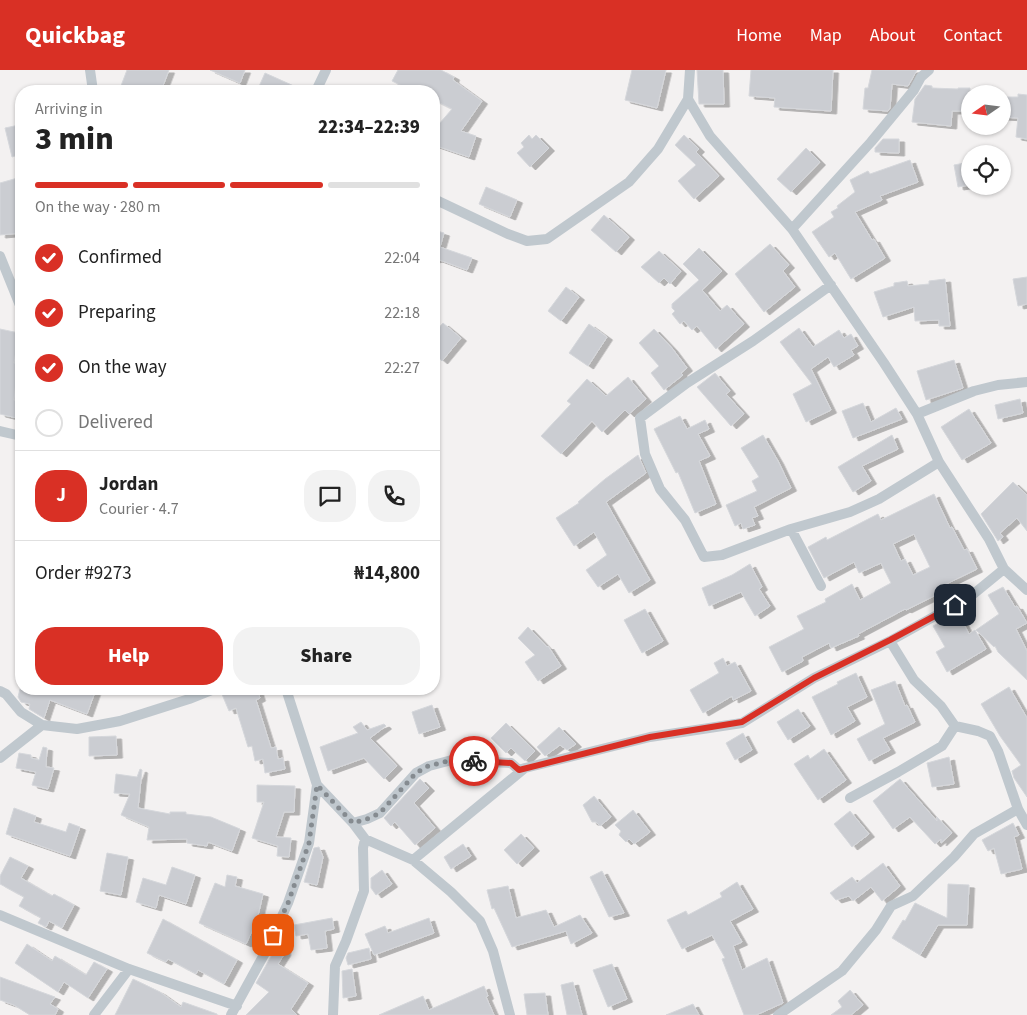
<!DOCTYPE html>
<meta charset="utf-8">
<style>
:root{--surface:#fff;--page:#f2f2f2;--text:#222;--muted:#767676;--line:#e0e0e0;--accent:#d93025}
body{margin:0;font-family:"Source Sans 3",sans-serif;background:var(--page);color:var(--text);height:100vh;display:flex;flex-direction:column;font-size:19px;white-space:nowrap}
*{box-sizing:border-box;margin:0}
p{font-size:16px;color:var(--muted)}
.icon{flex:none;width:28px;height:28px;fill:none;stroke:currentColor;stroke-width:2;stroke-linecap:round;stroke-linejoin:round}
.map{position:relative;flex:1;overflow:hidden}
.drawer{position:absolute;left:15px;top:15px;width:425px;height:610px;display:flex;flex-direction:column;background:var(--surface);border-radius:20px;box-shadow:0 1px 4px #0004}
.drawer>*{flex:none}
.needle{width:32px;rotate:256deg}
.controls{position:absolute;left:961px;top:15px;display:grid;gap:10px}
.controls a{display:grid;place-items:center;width:50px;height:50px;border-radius:50%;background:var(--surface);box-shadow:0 1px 4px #0004;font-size:25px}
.pin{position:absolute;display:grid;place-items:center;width:42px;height:42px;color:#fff;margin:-21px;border-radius:10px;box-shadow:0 2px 8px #0006}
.courier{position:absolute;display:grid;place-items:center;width:50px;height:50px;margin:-25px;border:4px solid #d93025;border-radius:50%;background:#fff;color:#222;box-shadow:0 1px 6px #0007}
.head em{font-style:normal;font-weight:800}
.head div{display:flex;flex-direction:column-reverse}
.head{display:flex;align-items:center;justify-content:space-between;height:85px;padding:0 20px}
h1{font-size:32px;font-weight:800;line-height:38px}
.bar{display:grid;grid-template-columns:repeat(4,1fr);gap:8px 5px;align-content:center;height:60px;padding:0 20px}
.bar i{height:6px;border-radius:4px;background:var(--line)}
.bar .on{background:var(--accent)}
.bar p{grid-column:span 4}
.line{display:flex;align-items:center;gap:12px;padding:0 20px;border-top:1px solid var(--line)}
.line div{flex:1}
.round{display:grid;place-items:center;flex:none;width:52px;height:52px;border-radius:20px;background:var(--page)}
ol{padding:0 20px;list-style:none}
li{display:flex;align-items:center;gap:15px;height:55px}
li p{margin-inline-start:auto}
li .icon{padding:5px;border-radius:50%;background:var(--accent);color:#fff;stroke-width:4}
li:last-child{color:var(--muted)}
li i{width:28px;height:28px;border:2px solid var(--line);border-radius:50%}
.button{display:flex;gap:10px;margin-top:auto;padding:10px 20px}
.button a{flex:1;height:58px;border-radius:20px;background:var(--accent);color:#fff;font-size:20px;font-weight:800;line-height:58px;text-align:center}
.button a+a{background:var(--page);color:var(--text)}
header{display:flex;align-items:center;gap:30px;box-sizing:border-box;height:70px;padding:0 25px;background:var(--accent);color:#fff}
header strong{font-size:24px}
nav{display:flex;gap:28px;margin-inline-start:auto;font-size:18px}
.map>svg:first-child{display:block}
.building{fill:#cbcdd2;stroke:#d5d7db;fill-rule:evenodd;filter:url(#shadow)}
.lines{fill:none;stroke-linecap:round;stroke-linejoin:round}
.minor{stroke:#c0c8ce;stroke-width:10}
.done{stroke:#858b90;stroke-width:5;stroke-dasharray:0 9}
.route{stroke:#d93025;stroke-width:6}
</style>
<header>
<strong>Quickbag</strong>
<nav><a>Home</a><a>Map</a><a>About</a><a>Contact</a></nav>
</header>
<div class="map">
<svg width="1027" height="945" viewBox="0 0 1027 945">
<defs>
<filter id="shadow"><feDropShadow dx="5.5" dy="3" stdDeviation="0" flood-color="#0004"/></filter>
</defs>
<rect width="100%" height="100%" fill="#f3f1f1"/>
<path class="building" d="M127,0H169L161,21H119Z
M210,0H245L240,13Z
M398,0H441L454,7L453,10L482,31L461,61L476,66L469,87L434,75L439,54L452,39L434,30V21H412L392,11Z
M632,0H666L657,38L625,30Z
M697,0H723L724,34H699Z
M751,0H833L831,41L774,37L775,28L749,26Z
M872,0H917L908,16L892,14L890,38L888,41L863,39L865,18H868Z
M265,3L305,21H257Z
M925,15L932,16V18L958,19V18H970V41H952L951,56L912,52L915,29Z
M1018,24L1027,25V69L1016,67L1018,48L1002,47V27H1018Z
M19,55L21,64V84L12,87L5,58Z
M529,65L532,69L536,65L549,78L530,97L517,83L524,77L521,73Z
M684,65L699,79L696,82L719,106L694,129L678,111L696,95L675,75Z
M883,69H899V83L875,82V78Z
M806,78L820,92L791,122L777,109Z
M910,90L918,112L880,126L882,130L855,142L872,170L874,169L885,188L851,209L835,183L829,187L812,162L834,147L831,142L838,138L837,136L855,122L850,110L868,101L870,104Z
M970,92V115L958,117L954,95Z
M21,107V163L0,165V113Z
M486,117L517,130L510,147L479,134Z
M604,145L629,167L616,182L591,160Z
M434,160L444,163L440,177L472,188L467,200L437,189L434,190Z
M770,174L789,195L783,201L795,217L764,242L735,204Z
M699,178L722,201L702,220L720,241L727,235L744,254L716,279L697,256L692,260L684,251L680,254L672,244L675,241L672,238V234L699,210L683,194Z
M659,181L681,201L670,214L664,208L659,213L641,197Z
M1027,207V234L1018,236L1013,209Z
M945,209L950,256H939V250L915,251L914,237L883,247L874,222L894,216V213L907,211L908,216L929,214V211Z
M566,217L579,227L561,251L548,241Z
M443,253L461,268L442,291L434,284V263Z
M589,254L607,267L588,296L569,283Z
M799,258L813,277L839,260L844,268L851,264L858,276L851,280L854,285L834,297L828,287L811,299L831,340L806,352L793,324L812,314L780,272Z
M0,259L19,263L14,293H18L14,330L21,331V349L0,344Z
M654,259L672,278L687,298L681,303L683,305L664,320L651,303L659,296L639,273Z
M954,290L963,318L926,330L917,301Z
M715,303L730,321L726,324L744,344L731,356L697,317Z
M628,307L646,329L629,344L625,340L602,362L592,351L561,384L541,366L571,334L567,331L587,309L606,326Z
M1020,329L1023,343L998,349L995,335Z
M863,333L871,352L896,338L902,349L853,368L842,341Z
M969,339L991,373L962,390L941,357Z
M680,346L687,359L705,350L709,359L698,364L710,386L699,391L716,434L695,443L678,402L676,403L654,359Z
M763,365L778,391L791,418L754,437L758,446L752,448L755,455L743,459L741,453L735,456L726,435L757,421L752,411L759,407L741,378Z
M892,365L898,379L862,396L871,411L853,422L838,397Z
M638,385L646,403L606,432L650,510L629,523L618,504L598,517L586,500L607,485L594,462L574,476L556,448L579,433L578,432L605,409Z
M1013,412L1027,425V461L1017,448L1000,463L1003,467L998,471L981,444Z
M934,424L950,458L952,457L964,480L967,479L977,499L936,519L938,524L906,540L905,539L858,564L859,566L831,578L829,573L802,587L803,591L782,602L769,577L804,559L797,546L826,532L825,529L852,514L860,530L891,513L881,493L859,503L854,492L824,508L808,477L826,467L827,470L878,444L881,450ZM914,464L930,497L913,505L905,489L901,491L893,474Z
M750,494L762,517L759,519L770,536L755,546L741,522L709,536L702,518L732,505Z
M1003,517L1015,537L1017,536L1027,553L1016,559L1027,581V610L998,582L995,576L994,577L976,560L999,544L988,525Z
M645,539L663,571L642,583L624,550Z
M958,543L969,564L975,560L986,579L947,602L936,582L945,577L933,556Z
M528,557L547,577L548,576L561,596L538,611L525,592L535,585L518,568Z
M723,588L727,596L735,592L751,621L733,630L732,626L703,643L690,620L719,603L714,593Z
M856,603L867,627L847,637L855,651L831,665L812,627L838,614L837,612Z
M895,611L905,636L907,635L915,652L883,668L890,680L869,691L857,669L885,654L871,620Z
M1009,617L1027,648V727L1014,708L1012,701L1021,695L1000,666L981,634Z
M20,619H96L87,644L50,630L44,648L29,639L30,634L21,632L18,627Z
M228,619H257L260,628L256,630L271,678L276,677L278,689L283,688L285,699L265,703L263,689L255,691L252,676L248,677L236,638L229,641L221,622Z
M432,635L440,657L419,664L412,642Z
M798,639L810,656L788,670L777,652Z
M361,652L367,660L384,654L386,656L370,668L397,696L384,709L364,688L328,701L320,677L358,663L353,657Z
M506,653L535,681L525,691L511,678L506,683L491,668Z
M559,657L576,674L567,680L560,675L545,686L537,677Z
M743,663L752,680L735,690L726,673Z
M116,666L117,685L89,686V667Z
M43,677L47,678L46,697L54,698L48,719L32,715L36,702L16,698L19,683L31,685V688L39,690Z
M824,679L846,710L818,730L794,694L808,685L810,689Z
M949,687L954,714L932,717L927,693Z
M140,699L142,700L138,738L170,744V742H186V744L211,747L240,759L232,781L208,772L207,776L187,773V769L147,770L149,757L121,745L130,724L114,723L116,704L137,707Z
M420,709L429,718L414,733L435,758L415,775L395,752L391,756L384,748Z
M900,709L937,751V747L952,763L941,773V769L935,774L910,747L893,759L873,731Z
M257,715L295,716L294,742H284L276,767L291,768L289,787L277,786L278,776L252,768L264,732H257Z
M594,726L611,747L600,756L596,752H592L583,735Z
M14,738L36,746L34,752L66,762L69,753L80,757L70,786L6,764Z
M633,740L650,762L634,774L629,769L626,772L619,765L621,761L615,755Z
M850,741L869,764L852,777L834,754Z
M1013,753L1019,765L1014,767L1022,799L1001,804L994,778L988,781L982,770Z
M521,764L534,778L517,794L504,780Z
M463,774L471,786L451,799L444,787Z
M319,777L323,787L317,815L304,812L314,778Z
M107,783L128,787L121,825L100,821Z
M10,787L28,796L21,808L52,826L54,824L74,835L62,858L49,851L46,857L38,853L41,848L19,836L24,827L0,814V806Z
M883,793L900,816L882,831L871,817L853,831L849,826L836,830L830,823L852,807L857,813Z
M172,797L195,805L186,834L159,825L156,838L136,832L143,808L166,815Z
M382,800L392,814L376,825L371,818V808Z
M602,801L624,843L609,847L590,807Z
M227,805L237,807L235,816L263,824L257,850L246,874L199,853L215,813L225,817Z
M737,812L753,839L730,851L742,872L733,876L742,900L767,888L783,933L756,945H744L722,889L725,888L712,865L682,879L667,850L686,841L688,845L722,827L720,823Z
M948,814L969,815L967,855H938L920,885L892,868L903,850L905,851L915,833L947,848Z
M508,816L516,848L546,840L554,857L580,845L592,863L571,874L566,861L512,877L494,838L492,839L487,820Z
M332,848L334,859L325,861L327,878L311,880L308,864L296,866L294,855Z
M429,848L434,863L374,885L365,864L385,856L388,863Z
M163,849L237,890L224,914L198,900L196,904L168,889L166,892L147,883Z
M27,874L52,891L55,886L86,905L94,892L107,899L88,928L64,912L58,922L15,893Z
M278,874L285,879V883L278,894L308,913L291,939L297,945H246L269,922L256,913Z
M369,878L371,889L348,895L346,888L348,883Z
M612,894L627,929L608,937L593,900Z
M352,899L356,926L343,928L342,901Z
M0,907L55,927L50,934L58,939L55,945H30L14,935L0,930Z
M133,909L160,922L181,937L183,932L217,944V945H115Z
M573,912L582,945H567L561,915Z
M484,916L488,926L486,927L494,945H379L423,926L429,940Z
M850,920L863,935L851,945H831L842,937L838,931Z
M545,923L548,945H527L524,924Z
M693,934L699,945H666Z"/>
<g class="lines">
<path class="minor" d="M90,0L93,21
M316,21L326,0
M434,129L508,164L527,171L547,169L629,112L658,79L688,29
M792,159L871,72L914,20L921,7L929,0
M0,186L21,238
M831,215L753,271L687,313L640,348L645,384L660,419L685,450L704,487L722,485L791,459L850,442L879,429L939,392
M917,344L974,321L998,315L1027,312
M0,361L21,366
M791,459L821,516
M1004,499L1027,520
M286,619L317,715L353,753L365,769L413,790L451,822L480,851L493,881L510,945
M0,621L6,624L21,642L42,655L77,659L120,651L189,629L214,619
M955,656L978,661L990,666L998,681L1018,739L1027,755
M0,688L42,655
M850,728L898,702L942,676L955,656L941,636L914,610L890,571
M353,753L367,749L380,743L416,703L429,696L452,690L511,693L519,700L525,698
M413,790L525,698L650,667L742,653L814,608L890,571L971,526L1004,499L989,469L939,392L917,344L884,293L792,159L710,66L688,29L690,0
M0,845L129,899L237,936
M94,945L129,899
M231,945L266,881L288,833L309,773L317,715
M333,945L335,896L346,871L364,821L363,778L365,769
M778,945L842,901L876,860L891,836L913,826L954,787L974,764L1018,739"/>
</g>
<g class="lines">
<path class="done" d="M273,865L288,833L309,773L317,715L353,753L367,749L380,743L416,703L428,696L452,690L474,691"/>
<path class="route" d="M474,691L511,693L519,700L650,667L742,652L814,608L890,570L955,535"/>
</g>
</svg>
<div class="controls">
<a><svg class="needle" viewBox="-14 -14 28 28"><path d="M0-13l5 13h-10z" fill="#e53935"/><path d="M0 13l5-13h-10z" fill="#767676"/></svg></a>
<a><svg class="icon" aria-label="locate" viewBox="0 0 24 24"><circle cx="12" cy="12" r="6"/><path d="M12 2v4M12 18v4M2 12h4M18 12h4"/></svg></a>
</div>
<div class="pin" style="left:273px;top:865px;background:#ea580c"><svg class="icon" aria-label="bag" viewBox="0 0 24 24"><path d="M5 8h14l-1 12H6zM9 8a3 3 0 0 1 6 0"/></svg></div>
<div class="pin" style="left:955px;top:535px;background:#1f2937"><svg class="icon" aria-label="home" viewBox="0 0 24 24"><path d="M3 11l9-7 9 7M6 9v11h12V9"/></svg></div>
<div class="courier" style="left:474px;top:691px"><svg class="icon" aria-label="bike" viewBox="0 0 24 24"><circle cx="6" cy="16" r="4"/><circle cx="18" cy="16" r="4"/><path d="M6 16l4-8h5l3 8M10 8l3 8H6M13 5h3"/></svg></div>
<section class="drawer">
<div class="head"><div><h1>3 min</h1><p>Arriving in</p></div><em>22:34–22:39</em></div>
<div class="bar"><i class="on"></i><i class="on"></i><i class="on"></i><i></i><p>On the way · 280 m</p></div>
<ol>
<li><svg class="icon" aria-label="check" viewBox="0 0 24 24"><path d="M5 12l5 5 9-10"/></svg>Confirmed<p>22:04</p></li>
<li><svg class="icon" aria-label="check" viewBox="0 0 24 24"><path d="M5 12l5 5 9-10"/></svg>Preparing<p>22:18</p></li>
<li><svg class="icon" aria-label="check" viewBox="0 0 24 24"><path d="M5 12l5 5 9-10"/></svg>On the way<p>22:27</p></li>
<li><i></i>Delivered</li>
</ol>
<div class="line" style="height:90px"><b class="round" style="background:var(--accent);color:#fff">J</b><div><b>Jordan</b><p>Courier · 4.7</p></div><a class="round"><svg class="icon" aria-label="chat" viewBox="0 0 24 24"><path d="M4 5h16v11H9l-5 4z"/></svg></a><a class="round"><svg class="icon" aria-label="phone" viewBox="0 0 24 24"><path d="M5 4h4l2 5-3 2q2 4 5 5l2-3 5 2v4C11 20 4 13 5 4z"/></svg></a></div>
<div class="line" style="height:65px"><div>Order #9273</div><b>₦14,800</b></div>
<div class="button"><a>Help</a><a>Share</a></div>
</section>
</div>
